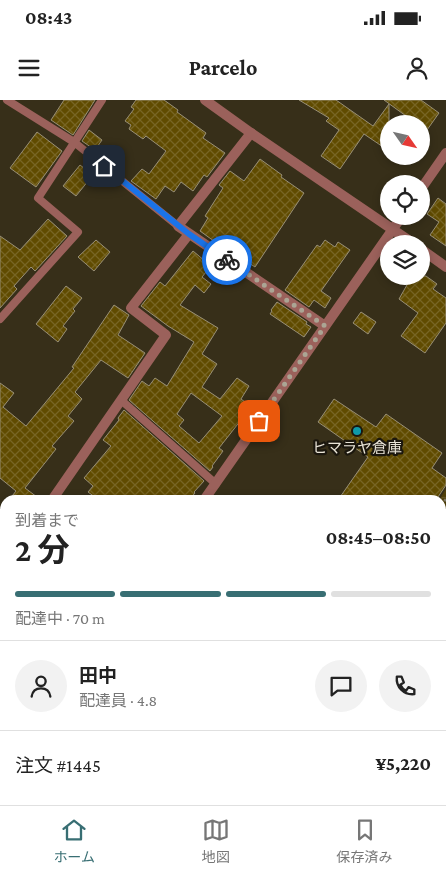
<!DOCTYPE html>
<html lang="ja">
<meta charset="utf-8">
<style>
:root{--surface:#fff;--page:#f2f2f2;--text:#222;--muted:#767676;--line:#e0e0e0;--accent:#386e73}
body{margin:0;font-family:"Crimson Pro","Noto Sans JP",serif;background:var(--page);color:var(--text);height:100vh;display:flex;flex-direction:column;font-size:19px;white-space:nowrap}
*{box-sizing:border-box;margin:0}
p{font-size:16px;color:var(--muted)}
.icon{flex:none;width:28px;height:28px;fill:none;stroke:currentColor;stroke-width:2;stroke-linecap:round;stroke-linejoin:round}
.map{position:relative;flex:1;overflow:hidden}
.drawer{position:absolute;left:0px;top:395px;width:446px;height:310px;display:flex;flex-direction:column;background:var(--surface);border-radius:15px 15px 0 0;box-shadow:0 2px 8px #0003}
.drawer>*{flex:none}
.needle{width:32px;rotate:124deg}
.controls{position:absolute;left:380px;top:15px;display:grid;gap:10px}
.controls a{display:grid;place-items:center;width:50px;height:50px;border-radius:50%;background:var(--surface);box-shadow:0 2px 8px #0003;font-size:25px}
.pin{position:absolute;display:grid;place-items:center;width:42px;height:42px;color:#fff;margin:-21px;border-radius:10px;box-shadow:0 2px 8px #0006}
.courier{position:absolute;display:grid;place-items:center;width:50px;height:50px;margin:-25px;border:4px solid #1a73e8;border-radius:50%;background:#fff;color:#222;box-shadow:0 1px 6px #0007}
.head em{font-style:normal;font-weight:700}
.head div{display:flex;flex-direction:column-reverse}
.head{display:flex;align-items:center;justify-content:space-between;height:85px;padding:0 15px}
h1{font-size:32px;font-weight:700;line-height:38px}
.bar{display:grid;grid-template-columns:repeat(4,1fr);gap:8px 5px;align-content:center;height:60px;padding:0 15px}
.bar i{height:6px;border-radius:4px;background:var(--line)}
.bar .current{background:var(--accent)}
.bar p{grid-column:span 4}
.line{display:flex;align-items:center;gap:12px;padding:0 15px;border-top:1px solid var(--line)}
.line div{flex:1}
.round{display:grid;place-items:center;flex:none;width:52px;height:52px;border-radius:26px;background:var(--page)}
.status{display:flex;justify-content:space-between;align-items:center;height:35px;padding:0 25px;background:var(--surface);direction:ltr}
.status svg{height:14px;fill:currentColor}
header{display:flex;justify-content:space-between;align-items:center;height:65px;padding:0 15px;background:var(--surface);font-size:22px;font-weight:700}
.tab-bar{display:flex;justify-content:space-around;align-items:center;height:70px;border-top:1px solid var(--line);background:var(--surface);font-size:14px;color:var(--muted)}
.tab-bar a{display:grid;justify-items:center;gap:2px}
.tab-bar .current{color:var(--accent)}
.map>svg:first-child{display:block}
.park{fill:url(#park-crowns)}
.building{fill:url(#building-cross-hatch);stroke:#988f76;fill-rule:evenodd}
.lines{fill:none;stroke-linecap:round;stroke-linejoin:round}
.path{stroke:#87816f;stroke-width:2.5;stroke-dasharray:2.5 2.5;stroke-linecap:butt}
.service{stroke:#9b615b;stroke-width:8}
.minor{stroke:#9b615b;stroke-width:10}
.tertiary{stroke:#9b615b;stroke-width:10}
.done{stroke:#aba594;stroke-width:5;stroke-dasharray:0 9}
.route{stroke:#1a73e8;stroke-width:6}
.culture-dot{fill:#0f9aa8;stroke:#1b170e;stroke-width:2}
.labels{text-anchor:middle;dominant-baseline:central;stroke-width:4.5;stroke-linejoin:round;paint-order:stroke}
.poi-label{font-size:15px;fill:#e9e4d7;stroke:#1b170e}
</style>
<div class="status"><b>08:43</b><svg viewBox="0 0 49 12"><path d="M0 12V9h3v3zM5 12V6h3v6zM10 12V3h3v9zM15 12V0h3v12zM26 1h20v11H26zM47 4h2v5h-2z"/></svg></div>
<header><svg class="icon" aria-label="menu" viewBox="0 0 24 24"><path d="M4 6h16M4 12h16M4 18h16"/></svg>Parcelo<svg class="icon" aria-label="person" viewBox="0 0 24 24"><circle cx="12" cy="8" r="4"/><path d="M4 21q1-7 8-7t8 7"/></svg></header>
<div class="map">
<svg width="446" height="705" viewBox="0 0 446 705">
<defs>
<pattern id="park-crowns" width="20" height="18" patternUnits="userSpaceOnUse" patternTransform="scale(1.25)"><rect width="20" height="18" fill="#504009"/><path d="M2 6a3 3 0 1 1 6 0M12 15a3 3 0 1 1 6 0" fill="none" stroke="#695b2c"/></pattern>
<pattern id="building-cross-hatch" width="8" height="8" patternUnits="userSpaceOnUse" patternTransform="scale(1.25)"><rect width="8" height="8" fill="#604b00"/><path d="M0 0l8 8M0 8l8-8" fill="none" stroke="#776524"/></pattern>
</defs>
<rect width="100%" height="100%" fill="#372f19"/>
<path class="park" d="M446,389V559L444,562L441,560V400H439Z"/>
<path class="building" d="M64,0H95L73,35L51,20Z
M136,0H164L178,10L177,12L206,33L203,38L225,53L207,77L204,75L193,91L181,82L174,92L165,86L156,99L131,81L142,69L149,74L166,51L146,36L143,39L129,29L131,25L125,21L134,9L131,7Z
M299,0H336L373,26L389,4V51L364,34L340,69L321,56L339,30L326,21L329,18Z
M384,0H421L439,13L427,30L421,27V24H417Z
M89,30L102,40L95,50L82,41Z
M37,32L62,51L36,87L10,68Z
M260,59L282,75L281,77L304,93L255,167L237,155L236,157L200,131L208,118L205,116L223,88L219,85L230,71L244,81Z
M80,65L93,75L76,96L63,86Z
M438,98L446,104V146L430,135L439,122L427,114Z
M48,119L67,136L35,171L31,167L14,186L17,189L0,208V136L20,150Z
M96,140L110,152L94,171L78,157Z
M325,140L335,147L338,142L350,150L321,191L331,198L325,208L314,200L309,207L285,190L317,145L320,147Z
M193,151L211,166L202,177L211,184L204,193L195,185L180,205L218,228L202,254L217,264L202,287L220,299L237,278L249,286L241,299L253,308L247,317L245,315L219,348L223,351L212,366L213,367L210,371L129,300L142,281L149,286L155,278L167,286L194,242L168,226L141,206L160,182L165,186ZM191,293L222,316L199,343L179,326L184,320L177,314Z
M412,176H426L437,184L433,189L446,198V223L425,253L401,236L418,213L399,199Z
M66,186L82,198L73,209L75,211L63,226L67,229L58,242L36,224Z
M277,202L307,222L306,224L311,227L304,237L270,214L272,211L271,210Z
M114,205L129,215L118,235L145,253L128,278L101,260L75,292L82,299L68,316L74,321L52,346L56,349L25,388L41,400H9L16,391L0,378V283L14,293L3,307L26,326L74,268L72,267Z
M361,212L376,222L368,234L353,223Z
M334,299L376,327L386,314L442,353L432,368L446,378V385L436,400H338L368,357L318,322Z
M124,310L204,381L194,392L195,393L189,400H99L88,392L93,386L84,378L111,346L103,340L119,320L118,318Z"/>
<g class="lines">
<path class="path" d="M441,405L446,399
M441,432L446,435
M441,475L446,468
M441,493L446,496
M441,545L446,538"/>
<path class="service" d="M7,0L74,42L178,126
M0,219L78,132L38,98L102,0
M121,300L216,384"/>
<path class="minor" d="M251,33L178,126L325,226
M52,400L166,235L131,208L189,134
M0,433L5,436
M0,554L5,558
M441,572L446,575
M204,700L211,705
M327,705L330,700"/>
<path class="tertiary" d="M205,0L251,33L414,144
M421,89L446,53
M421,149L446,167
M204,400L402,116
M0,692L5,685"/>
</g>
<g class="lines">
<path class="done" d="M227,160L325,226L259,321"/>
<path class="route" d="M104,66L189,134L227,160"/>
</g>
<circle class="culture-dot" cx="357" cy="331" r="5"/>
<g class="labels">
<g class="poi-label">
<text x="357" y="348">ヒマラヤ倉庫</text>
</g>
</g>
</svg>
<div class="controls">
<a><svg class="needle" viewBox="-14 -14 28 28"><path d="M0-13l5 13h-10z" fill="#e53935"/><path d="M0 13l5-13h-10z" fill="#767676"/></svg></a>
<a><svg class="icon" aria-label="locate" viewBox="0 0 24 24"><circle cx="12" cy="12" r="6"/><path d="M12 2v4M12 18v4M2 12h4M18 12h4"/></svg></a>
<a><svg class="icon" aria-label="layers" viewBox="0 0 24 24"><path d="M12 4l9 5-9 5-9-5zM3 14l9 5 9-5"/></svg></a>
</div>
<div class="pin" style="left:259px;top:321px;background:#ea580c"><svg class="icon" aria-label="bag" viewBox="0 0 24 24"><path d="M5 8h14l-1 12H6zM9 8a3 3 0 0 1 6 0"/></svg></div>
<div class="pin" style="left:104px;top:66px;background:#1f2937"><svg class="icon" aria-label="home" viewBox="0 0 24 24"><path d="M3 11l9-7 9 7M6 9v11h12V9"/></svg></div>
<div class="courier" style="left:227px;top:160px"><svg class="icon" aria-label="bike" viewBox="0 0 24 24"><circle cx="6" cy="16" r="4"/><circle cx="18" cy="16" r="4"/><path d="M6 16l4-8h5l3 8M10 8l3 8H6M13 5h3"/></svg></div>
<section class="drawer">
<div class="head"><div><h1>2 分</h1><p>到着まで</p></div><em>08:45–08:50</em></div>
<div class="bar"><i class="current"></i><i class="current"></i><i class="current"></i><i></i><p>配達中 · 70 m</p></div>
<div class="line" style="height:90px"><a class="round"><svg class="icon" aria-label="person" viewBox="0 0 24 24"><circle cx="12" cy="8" r="4"/><path d="M4 21q1-7 8-7t8 7"/></svg></a><div><b>田中</b><p>配達員 · 4.8</p></div><a class="round"><svg class="icon" aria-label="chat" viewBox="0 0 24 24"><path d="M4 5h16v11H9l-5 4z"/></svg></a><a class="round"><svg class="icon" aria-label="phone" viewBox="0 0 24 24"><path d="M5 4h4l2 5-3 2q2 4 5 5l2-3 5 2v4C11 20 4 13 5 4z"/></svg></a></div>
<div class="line" style="height:65px"><div>注文 #1445</div><b>¥5,220</b></div>
</section>
</div>
<nav class="tab-bar">
<a class="current"><svg class="icon" aria-label="home" viewBox="0 0 24 24"><path d="M3 11l9-7 9 7M6 9v11h12V9"/></svg>ホーム</a>
<a><svg class="icon" aria-label="map" viewBox="0 0 24 24"><path d="M3 6l6-2 6 2 6-2v14l-6 2-6-2-6 2zM9 4v14M15 6v14"/></svg>地図</a>
<a><svg class="icon" aria-label="saved" viewBox="0 0 24 24"><path d="M7 4h10v16l-5-4-5 4z"/></svg>保存済み</a>
</nav>
